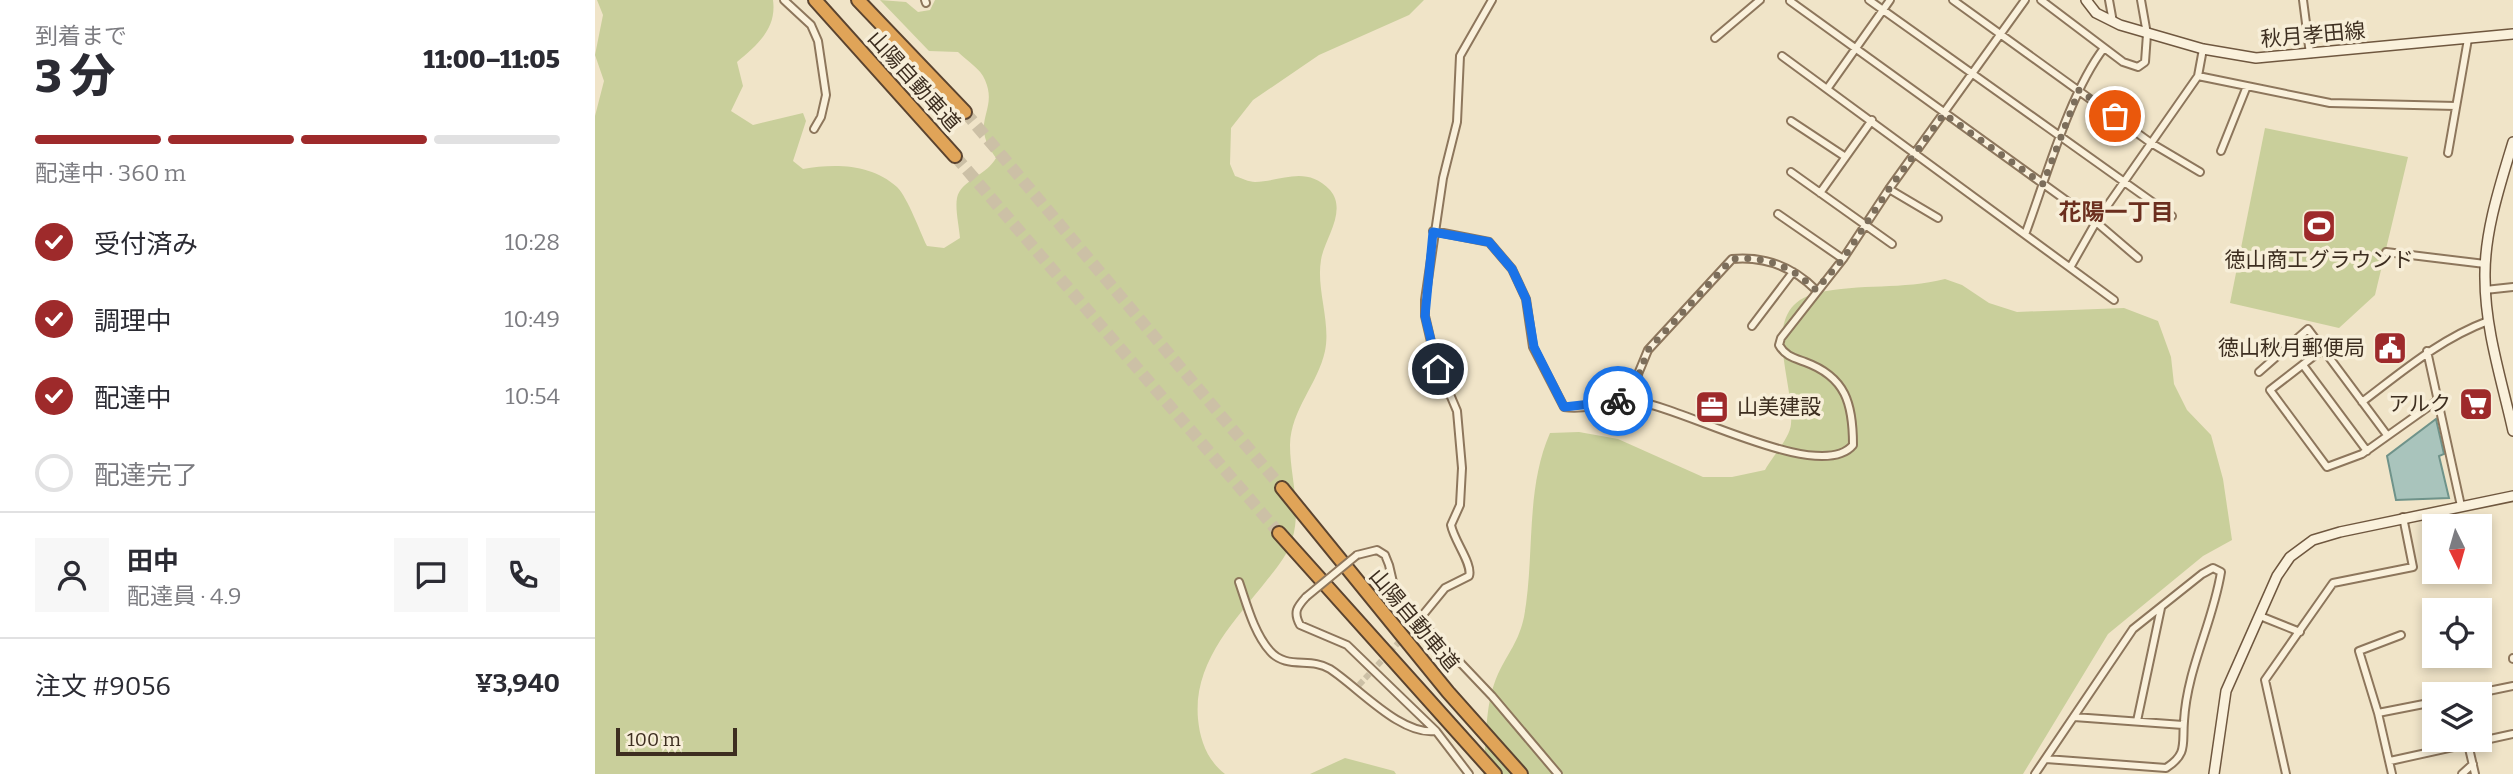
<!DOCTYPE html>
<html lang="ja">
<meta charset="utf-8">
<style>
:root{--surface:#fff;--page:#f7f7f7;--text:#2b2b33;--muted:#7c7c81;--line:#e1e1e2;--accent:#9e2a2b}
body{margin:0;font-family:Bitter,"Noto Sans JP",serif;background:var(--page);color:var(--text);height:100vh;display:flex;flex-direction:column;font-size:26px;white-space:nowrap}
*{box-sizing:border-box;margin:0}
p{font-size:23px;color:var(--muted)}
.icon{flex:none;width:38px;height:38px;fill:none;stroke:currentColor;stroke-width:2;stroke-linecap:round;stroke-linejoin:round}
.map{position:relative;flex:1;overflow:hidden}
.sheet{display:flex;flex-direction:column;background:var(--surface);width:595px}
.sheet>*{flex:none}
.needle{width:46px;rotate:175deg}
.controls{position:absolute;left:1827px;top:514px;display:grid;gap:14px}
.controls a{display:grid;place-items:center;width:70px;height:70px;border-radius:0px;background:var(--surface);box-shadow:0 4px 10px #0003;font-size:35px}
.scale{position:absolute;left:21px;bottom:18px;width:121px;box-sizing:border-box;padding-left:7px;border:4px solid #3d2e20;border-top:0;font-size:19px;line-height:24px;white-space:nowrap;color:#3d2e20;-webkit-text-stroke:5px #f7eed8;paint-order:stroke}
.pin{position:absolute;display:grid;place-items:center;width:60px;height:60px;color:#fff;margin:-30px;border:4px solid #fff;border-radius:50%;box-shadow:0 2px 7px #0007}
.courier{position:absolute;display:grid;place-items:center;width:70px;height:70px;margin:-35px;border:5px solid #1a73e8;border-radius:50%;background:#fff;color:#222;box-shadow:0 2px 9px #0007}
.overview em{font-style:normal;font-weight:800}
.overview div{display:flex;flex-direction:column-reverse}
.overview{display:flex;align-items:center;justify-content:space-between;height:119px;padding:0 35px}
h1{font-size:46px;font-weight:800;line-height:52px}
.bar{display:grid;grid-template-columns:repeat(4,1fr);gap:10px 7px;align-content:center;height:84px;padding:0 35px}
.bar i{height:9px;border-radius:5px;background:var(--line)}
.bar .active{background:var(--accent)}
.bar p{grid-column:span 4}
.line{display:flex;align-items:center;gap:18px;padding:0 35px;border-top:2px solid var(--line)}
.line div{flex:1}
.round{display:grid;place-items:center;flex:none;width:74px;height:74px;border-radius:0px;background:var(--page)}
ol{padding:0 35px;list-style:none}
li{display:flex;align-items:center;gap:21px;height:77px}
li p{margin-inline-start:auto}
li .icon{padding:7px;border-radius:50%;background:var(--accent);color:#fff;stroke-width:4}
li:last-child{color:var(--muted)}
li i{width:38px;height:38px;border:4px solid var(--line);border-radius:50%}
main{display:flex;flex:1;min-height:0}
.map>svg:first-child{display:block}
.green{fill:#c9cf9b}
.water{fill:#a9c4bc;stroke:#6f938a;stroke-width:2}
.lines{fill:none;stroke-linecap:round;stroke-linejoin:round}
.street-tunnel{stroke:#ccc0a6;stroke-width:6;stroke-dasharray:6 3;stroke-linecap:butt}
.highway-tunnel{stroke:#ccc0a6;stroke-width:12;stroke-dasharray:12 6;stroke-linecap:butt}
.street-casing{stroke:#8d765c;stroke-width:10}
.secondary-casing{stroke:#6f573f;stroke-width:12}
.highway-casing{stroke:#5b4430;stroke-width:16}
.street{stroke:#faf1dc;stroke-width:6}
.secondary{stroke:#faf1dc;stroke-width:9}
.highway{stroke:#e0a458;stroke-width:12}
.street-bridge-casing{stroke:#8d765c;stroke-width:10;stroke-linecap:butt}
.street-bridge{stroke:#faf1dc;stroke-width:6}
.done{stroke:#7c6e5b;stroke-width:7;stroke-dasharray:0 12.6}
.route{stroke:#1a73e8;stroke-width:9}
.labels{text-anchor:middle;dominant-baseline:central;stroke-width:7;stroke-linejoin:round;paint-order:stroke}
.street-label{font-size:21px;fill:#3d2e20;stroke:#f7eed8}
.poi-label{font-size:21px;fill:#3d2e20;stroke:#f7eed8;text-anchor:end}
.neighbourhood-label{font-size:23px;font-weight:bold;fill:#6b2e1e;stroke:#f7eed8}
</style>
<main>
<section class="sheet">
<div class="overview"><div><h1>3 分</h1><p>到着まで</p></div><em>11:00–11:05</em></div>
<div class="bar"><i class="active"></i><i class="active"></i><i class="active"></i><i></i><p>配達中 · 360 m</p></div>
<ol>
<li><svg class="icon" aria-label="check" viewBox="0 0 24 24"><path d="M5 12l5 5 9-10"/></svg>受付済み<p>10:28</p></li>
<li><svg class="icon" aria-label="check" viewBox="0 0 24 24"><path d="M5 12l5 5 9-10"/></svg>調理中<p>10:49</p></li>
<li><svg class="icon" aria-label="check" viewBox="0 0 24 24"><path d="M5 12l5 5 9-10"/></svg>配達中<p>10:54</p></li>
<li><i></i>配達完了</li>
</ol>
<div class="line" style="height:126px"><a class="round"><svg class="icon" aria-label="person" viewBox="0 0 24 24"><circle cx="12" cy="8" r="4"/><path d="M4 21q1-7 8-7t8 7"/></svg></a><div><b>田中</b><p>配達員 · 4.9</p></div><a class="round"><svg class="icon" aria-label="chat" viewBox="0 0 24 24"><path d="M4 5h16v11H9l-5 4z"/></svg></a><a class="round"><svg class="icon" aria-label="phone" viewBox="0 0 24 24"><path d="M5 4h4l2 5-3 2q2 4 5 5l2-3 5 2v4C11 20 4 13 5 4z"/></svg></a></div>
<div class="line" style="height:91px"><div>注文 #9056</div><b>¥3,940</b></div>
</section>
<div class="map">
<svg width="1918" height="774" viewBox="0 0 1918 774">
<rect width="100%" height="100%" fill="#f0e4c8"/>
<path class="green" d="M2,0H178C182,29 162,45 142,62L148,86L136,111L158,125L208,113L211,121L198,161L208,169C240,163 277,164 302,187C313,198 325,232 332,246L349,248L365,238C364,226 360,209 362,198C366,180 392,175 401,158C373,121 404,112 390,80C386,69 371,60 363,52L334,51L285,0L311,2L323,12L335,10L340,0H829L814,15L724,55L658,100L636,128L635,164L640,176C646,178 654,182 660,182C688,181 711,165 735,190C753,211 729,239 726,260C721,289 736,322 730,351C723,384 696,409 695,445C695,477 707,508 697,540C693,554 681,569 672,580C639,622 598,662 603,719C605,740 612,760 630,774H0V116L9,81L0,55L8,15Z
M1670,128L1813,157L1780,295L1744,328L1635,303Z
M1350,279L1367,285L1394,303L1422,312L1529,308L1563,321L1576,357L1579,384L1592,410L1616,435L1628,479L1637,540L1608,556L1513,634L1428,774H888C892,741 889,705 903,674C913,653 924,641 929,617C940,557 930,490 955,433L984,432L1023,439L1108,477H1137L1170,470C1177,457 1195,438 1196,424C1200,380 1161,308 1222,293C1265,283 1308,290 1350,279Z
M750,758L799,771L801,774H715Z"/>
<path class="water" d="M1841,419L1849,454L1844,456L1854,498L1801,500L1792,456Z"/>
<g class="lines">
<path class="street-tunnel" d="M764,685L818,627"/>
<path class="highway-tunnel" d="M370,112L687,488
M360,156L684,533"/>
<g class="street-casing">
<path id="street" d="M189,0L216,25L223,41L231,95L226,117L219,129
M330,0L331,3
M1274,0L1577,216
M1358,0L1556,143L1605,172
M1446,0L1528,62L1543,67L1550,62L1552,34L1546,0
M1514,0L1518,22
M1708,0L1715,54
M1195,1L1501,222L1543,258
M1120,38L1165,0
M1187,56L1519,300
M1603,76L1735,103L1861,106
M1232,89L1295,0
M1196,121L1249,156
M1626,151L1652,86
M1853,153L1873,39
M1196,172L1297,244
M1294,189L1343,218
M1225,193L1277,120
M1183,214L1248,259
M838,231L894,242L917,269L931,299L938,347L969,407C994,411 1019,398 1044,402C1089,408 1226,484 1258,445C1258,404 1251,377 1210,362C1199,358 1190,356 1184,345L1186,338L1248,259L1294,189L1430,0
M1431,232C1451,178 1475,92 1509,48
M1791,252L1890,264
M1476,266L1501,222L1603,76L1608,49
M1890,290L1918,287
M1157,326L1198,272
M1728,349L1675,390L1732,467L1767,454L1843,400
M1832,351L1866,506
M1708,365L1772,451
M1664,372L1713,329L1792,435
M1044,402L1043,374L1053,350L1137,259C1170,256 1197,266 1221,290
M1767,402C1808,371 1845,339 1893,321
M762,555L782,550L790,555L794,565L801,595L897,696L963,774
M644,582C652,605 659,633 675,651C691,670 716,657 735,669C764,688 806,736 841,731L874,774
M711,597C702,607 698,612 705,625L752,645L841,731
M1665,616L1705,632
M818,627L850,588L874,576C878,564 859,541 856,525L865,505L867,468L862,411L840,359L830,316V300L848,178L862,122L865,56L897,0
M1918,658V659
M1874,695L1918,686
M1783,713L1839,702
M1479,717L1588,725
M1542,721L1566,608
M1873,744L1880,774
M1795,761L1918,734
M1440,774L1538,629L1607,574L1618,568L1626,572C1618,623 1592,668 1589,721C1587,744 1593,754 1571,768L1451,759
M1691,774L1670,680L1738,583L1818,567L1808,517
M1797,774L1783,713L1764,651L1806,635
M1867,774L1878,764"/>
</g>
<g class="secondary-casing">
<path id="secondary" d="M1491,0L1501,13L1525,25L1608,49L1661,58L1918,34
M1918,142C1905,185 1889,233 1890,278C1890,330 1907,381 1918,431
M1619,774L1631,691L1682,576L1695,557L1718,540L1745,532L1918,496"/>
</g>
<g class="highway-casing">
<path id="highway" d="M220,0L360,156
M263,0L370,112
M687,488L853,692L926,774
M684,533L900,774"/>
</g>
<use href="#street" class="street"/>
<use href="#secondary" class="secondary"/>
<use href="#highway" class="highway"/>
<g class="street-bridge-casing">
<path id="street-bridge" d="M711,597L762,555"/>
</g>
<use href="#street-bridge" class="street-bridge"/>
</g>
<g class="lines">
<path class="done" d="M1023,401L1044,402V374L1053,350L1137,259C1171,256 1196,266 1221,290L1248,259L1294,189L1349,114L1448,184L1484,90L1520,116"/>
<path class="route" d="M843,369L830,316L838,232L894,242L917,269L931,299L939,347L969,407L1023,401"/>
</g>
<defs>
<g id="stadium-square" transform="scale(1.75)"><rect x="-9" y="-9" width="18" height="18" rx="4" fill="#9e2a2b" stroke="#f7eed8"/><path d="M0-5a6.5 5 0 1 0 0 10a6.5 5 0 1 0 0-10ZM-3.5-1.8h7v3.6h-7Z" fill="#fff"/></g>
<g id="civic-square" transform="scale(1.75)"><rect x="-9" y="-9" width="18" height="18" rx="4" fill="#9e2a2b" stroke="#f7eed8"/><path d="M-.6-6.5H3V-4.5H.6V-3L4-1V1h2V6H-6V1h2V-1L-.6-3ZM-1.2 2.5V6h2.4V2.5Z" fill="#fff"/></g>
<g id="supermarket-square" transform="scale(1.75)"><rect x="-9" y="-9" width="18" height="18" rx="4" fill="#9e2a2b" stroke="#f7eed8"/><path d="M-6-5.5h2.5l.6 2H6L4.5 2H-2.5L-4.4-4H-6ZM-1.5 3.2a1.3 1.3 0 1 0 .1 0ZM3 3.2a1.3 1.3 0 1 0 .1 0Z" fill="#fff"/></g>
<g id="office-square" transform="scale(1.75)"><rect x="-9" y="-9" width="18" height="18" rx="4" fill="#9e2a2b" stroke="#f7eed8"/><path d="M-6-3h4V-5.5h4V-3h4V5H-6ZM-1-4.5V-3h2v-1.5ZM-6 0V1H6V0Z" fill="#fff"/></g>
</defs>
<g fill-rule="evenodd">
<use href="#stadium-square" x="1724" y="226"/>
<use href="#civic-square" x="1795" y="348"/>
<use href="#supermarket-square" x="1881" y="404"/>
<use href="#office-square" x="1117" y="407"/>
</g>
<g class="labels">
<g class="street-label">
<text transform="translate(1718 35) rotate(-5)">秋月孝田線</text>
<text transform="translate(319 81) rotate(48)">山陽自動車道</text>
<text transform="translate(819 620) rotate(50)">山陽自動車道</text>
</g>
<g class="poi-label">
<text x="1724" y="260" text-anchor="middle">徳山商工グラウンド</text>
<text x="1770" y="348">徳山秋月郵便局</text>
<text x="1856" y="404">アルク</text>
<text x="1142" y="407" text-anchor="start">山美建設</text>
</g>
<g class="neighbourhood-label">
<text x="1521" y="212">花陽一丁目</text>
</g>
</g>
</svg>
<div class="controls">
<a><svg class="needle" viewBox="-14 -14 28 28"><path d="M0-13l5 13h-10z" fill="#e53935"/><path d="M0 13l5-13h-10z" fill="#7c7c81"/></svg></a>
<a><svg class="icon" aria-label="locate" viewBox="0 0 24 24"><circle cx="12" cy="12" r="6"/><path d="M12 2v4M12 18v4M2 12h4M18 12h4"/></svg></a>
<a><svg class="icon" aria-label="layers" viewBox="0 0 24 24"><path d="M12 4l9 5-9 5-9-5zM3 14l9 5 9-5"/></svg></a>
</div>
<div class="scale">100 m</div>
<div class="pin" style="left:1520px;top:116px;background:#ea580c"><svg class="icon" aria-label="bag" viewBox="0 0 24 24"><path d="M5 8h14l-1 12H6zM9 8a3 3 0 0 1 6 0"/></svg></div>
<div class="pin" style="left:843px;top:369px;background:#1f2937"><svg class="icon" aria-label="home" viewBox="0 0 24 24"><path d="M3 11l9-7 9 7M6 9v11h12V9"/></svg></div>
<div class="courier" style="left:1023px;top:401px"><svg class="icon" aria-label="bike" viewBox="0 0 24 24"><circle cx="6" cy="16" r="4"/><circle cx="18" cy="16" r="4"/><path d="M6 16l4-8h5l3 8M10 8l3 8H6M13 5h3"/></svg></div>
</div>
</main>
